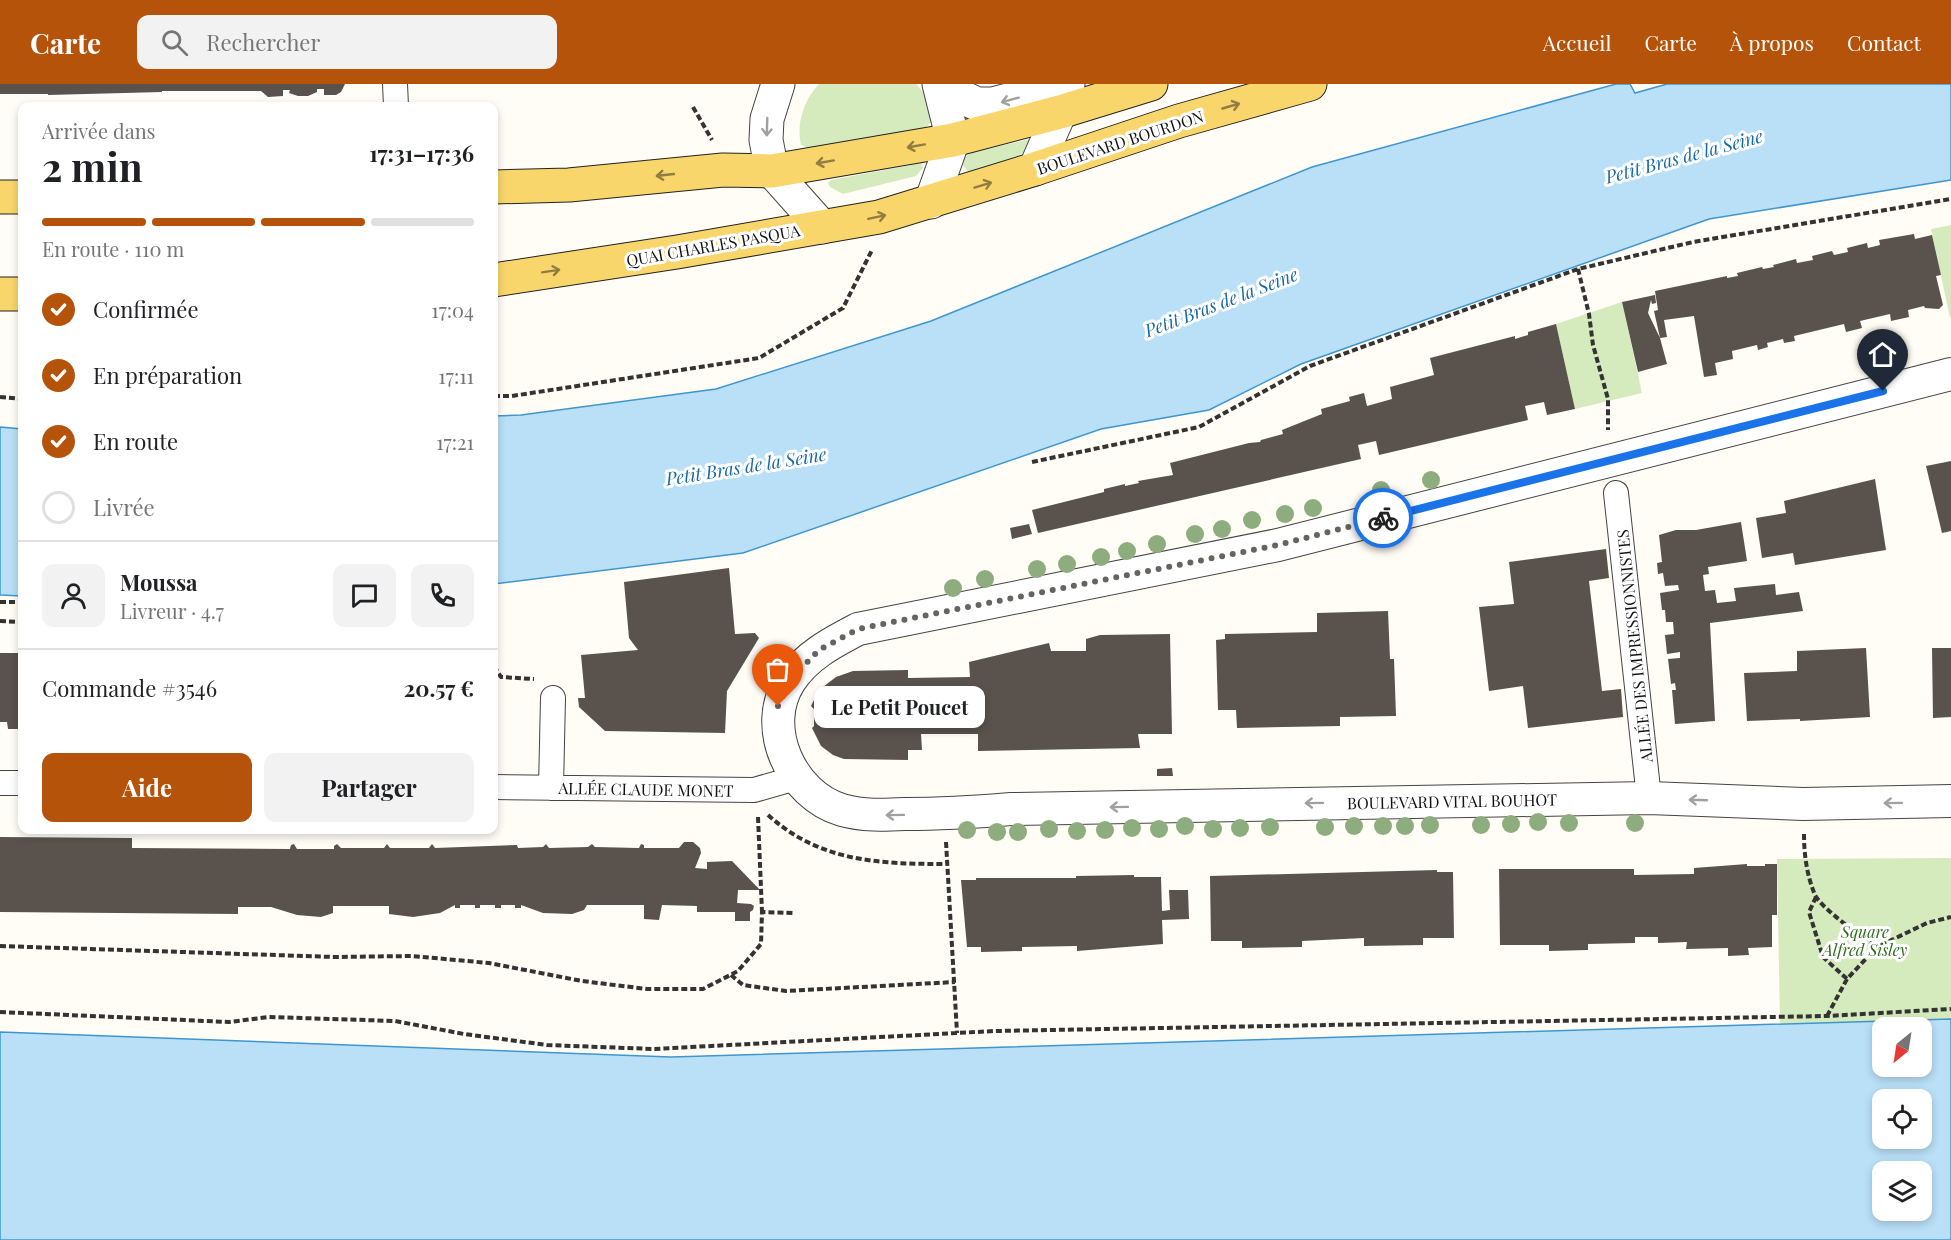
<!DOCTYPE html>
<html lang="fr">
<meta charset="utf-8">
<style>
:root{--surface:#fff;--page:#f2f2f2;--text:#202124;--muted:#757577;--line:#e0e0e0;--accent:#b45309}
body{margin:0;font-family:"Playfair Display",serif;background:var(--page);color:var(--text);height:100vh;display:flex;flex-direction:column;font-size:22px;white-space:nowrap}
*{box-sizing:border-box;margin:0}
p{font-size:20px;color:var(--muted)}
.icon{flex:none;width:33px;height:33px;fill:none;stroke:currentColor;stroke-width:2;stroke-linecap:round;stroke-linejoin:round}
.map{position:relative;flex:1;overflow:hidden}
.sheet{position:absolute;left:18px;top:18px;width:480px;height:732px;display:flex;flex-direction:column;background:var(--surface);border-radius:12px;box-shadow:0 3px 9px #0003}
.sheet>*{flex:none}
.needle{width:39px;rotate:210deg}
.controls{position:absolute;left:1872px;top:933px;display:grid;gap:12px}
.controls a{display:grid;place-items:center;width:60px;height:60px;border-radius:12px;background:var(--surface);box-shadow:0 3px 9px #0003;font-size:30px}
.pin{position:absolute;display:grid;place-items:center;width:51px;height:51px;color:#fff;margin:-62px -26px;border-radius:50% 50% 50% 0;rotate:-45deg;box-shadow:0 0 6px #0007}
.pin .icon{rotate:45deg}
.courier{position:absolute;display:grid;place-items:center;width:60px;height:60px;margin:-30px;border:4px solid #1a73e8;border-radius:50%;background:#fff;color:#222;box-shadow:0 2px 8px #0007}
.bubble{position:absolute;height:42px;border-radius:12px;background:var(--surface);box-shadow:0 3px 9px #0003;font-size:20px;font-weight:700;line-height:42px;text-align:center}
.headline em{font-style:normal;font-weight:700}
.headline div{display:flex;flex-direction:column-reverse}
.headline{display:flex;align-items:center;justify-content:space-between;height:102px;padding:0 24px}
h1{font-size:39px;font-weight:700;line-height:45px}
.bar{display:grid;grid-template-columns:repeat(4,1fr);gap:9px 6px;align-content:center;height:72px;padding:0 24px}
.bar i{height:8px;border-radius:4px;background:var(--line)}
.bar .on{background:var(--accent)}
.bar p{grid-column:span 4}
.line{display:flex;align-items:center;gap:15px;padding:0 24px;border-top:2px solid var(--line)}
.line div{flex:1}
.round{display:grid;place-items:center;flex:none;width:63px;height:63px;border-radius:12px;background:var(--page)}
ol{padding:0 24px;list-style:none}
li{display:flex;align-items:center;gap:18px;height:66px}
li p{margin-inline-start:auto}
li .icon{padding:6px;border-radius:50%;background:var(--accent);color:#fff;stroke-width:4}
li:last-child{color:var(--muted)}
li i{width:33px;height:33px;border:3px solid var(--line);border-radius:50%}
.button{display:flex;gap:12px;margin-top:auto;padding:12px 24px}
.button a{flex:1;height:69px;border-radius:12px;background:var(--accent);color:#fff;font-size:24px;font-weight:700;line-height:69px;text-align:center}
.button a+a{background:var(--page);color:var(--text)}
header{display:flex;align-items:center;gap:36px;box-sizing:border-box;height:84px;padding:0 30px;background:var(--accent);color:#fff}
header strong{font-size:28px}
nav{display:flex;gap:33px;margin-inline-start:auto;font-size:21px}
.search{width:420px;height:54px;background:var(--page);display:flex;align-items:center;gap:15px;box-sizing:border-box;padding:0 21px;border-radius:12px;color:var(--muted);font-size:22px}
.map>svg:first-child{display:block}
.green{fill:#d5ebbd}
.water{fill:#b9e0f7;stroke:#3f96cf;stroke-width:1.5;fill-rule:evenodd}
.building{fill:#5a524d}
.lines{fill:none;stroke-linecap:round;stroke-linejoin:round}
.pedestrian-casing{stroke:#444;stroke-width:26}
.minor-casing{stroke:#444;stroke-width:34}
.tertiary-casing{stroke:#444;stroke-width:35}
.primary-casing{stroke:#222;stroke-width:35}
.path{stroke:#333;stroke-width:4;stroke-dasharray:6 3;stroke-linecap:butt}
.pedestrian{stroke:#fff;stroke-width:24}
.minor{stroke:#fff;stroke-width:32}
.tertiary{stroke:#fff;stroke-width:33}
.primary{stroke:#f9d66b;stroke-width:33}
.tree{fill:#8dad7f}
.oneway{stroke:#a0a0a0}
.oneway2{stroke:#917d42}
.done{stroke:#646461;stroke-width:6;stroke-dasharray:0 10.8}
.route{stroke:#1a73e8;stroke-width:8}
.labels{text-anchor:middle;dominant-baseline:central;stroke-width:6;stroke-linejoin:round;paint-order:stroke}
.street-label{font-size:16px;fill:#111;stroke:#fff}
.park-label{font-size:16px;font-style:italic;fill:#2f6b1f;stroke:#fff}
.water-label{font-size:18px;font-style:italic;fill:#1768a6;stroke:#fff}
</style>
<header>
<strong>Carte</strong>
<div class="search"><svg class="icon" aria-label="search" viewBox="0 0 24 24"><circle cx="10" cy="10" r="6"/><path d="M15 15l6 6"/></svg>Rechercher</div>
<nav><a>Accueil</a><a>Carte</a><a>À propos</a><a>Contact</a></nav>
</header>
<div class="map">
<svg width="1951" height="1156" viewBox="0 0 1951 1156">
<rect width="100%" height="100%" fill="#fffdf5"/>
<path class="green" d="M819,0H916C926,10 942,36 924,44L811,65L801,61C796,39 804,16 819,0Z
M1030,55L1028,65L1018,72L976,88H969L963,82V75L969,69Z
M922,79L923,84L916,92L843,110L830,103L828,99L831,96Z
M1951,141V234H1950L1931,145Z
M1622,218L1642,309L1575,325L1556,240Z
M1951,774V935L1780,941L1777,775Z"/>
<path class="water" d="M1616,0H1630L1635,9L1667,0H1951V96L1709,135L1301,280L1209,326L1101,345L743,469L494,500V332L521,331L716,305L931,237L1312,83Z
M0,343L22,345V512L0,511Z
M1951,935V1156H0V948L671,973ZM1882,944H1922V982H1882ZM1882,1016H1922V1054H1882ZM1882,1088H1922V1126H1882Z"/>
<path class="building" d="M0,0H345L341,8L336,11H324V5H317V8L308,12H298L289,9L290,6H283V12L268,13L261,7H162V8L48,11V10H0Z
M1914,150L1915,155L1932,151L1941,191L1936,192L1943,221L1939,225L1925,224L1924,222L1908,226L1909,233L1891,237L1890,230L1860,237L1862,244L1846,248L1844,240L1794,252L1795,257L1784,259L1783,255L1767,259L1768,263L1758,266L1757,261L1732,267L1733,275L1715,279L1717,291L1704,293L1694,232L1664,236L1667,253L1660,254L1667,280L1638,288L1622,218L1655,211L1656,219L1652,220L1651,216L1648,229L1660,254L1654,227L1658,226L1655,207L1727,192V194L1738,192L1737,189L1762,183L1763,185L1774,183L1773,181L1796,175L1797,179L1813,176L1812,172L1832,167L1834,171L1848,168L1847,164L1867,159L1868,164L1880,161L1879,156Z
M1556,240L1575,325L1547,331L1544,318L1525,322L1528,336L1379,371L1376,357L1358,361L1361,375L1038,449L1032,426L1104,408V405L1125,400V402L1139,399L1138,397L1173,391L1170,379L1249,359L1260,358L1261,356L1283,350L1282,346L1322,330L1321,325L1350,317L1349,313L1364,309L1367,322L1392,315L1390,303L1434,291L1430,274L1515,252V255L1528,251V248Z
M1951,377V447L1942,449L1926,382Z
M1875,395L1886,466L1795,481L1793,469L1762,474L1756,434L1786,429L1784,417Z
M1741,438L1747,477L1708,483L1709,490L1703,491L1705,507L1715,506L1717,519L1736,517L1734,504L1775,500L1776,511L1799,508L1803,527L1710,539L1715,637L1675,640L1672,606H1676L1675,599L1671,600L1668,575L1680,574V568L1667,570L1665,551L1674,550L1673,538H1666L1665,526H1662L1660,509L1679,506L1678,501L1665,502L1663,489L1658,490L1657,479L1662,478L1659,451L1676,446H1696Z
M1029,440L1032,450L1012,455L1010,444Z
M1606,465L1609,494L1589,497L1602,607L1621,605L1623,633L1528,644L1523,602L1489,607L1479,523L1514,520L1509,478Z
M729,484L735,550L755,549L759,554L727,607L725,649L605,647L579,623L578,614H585L581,571L638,566L629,554L624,498Z
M1388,527L1390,575H1394L1396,632L1340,633V642L1237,644L1236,626H1218L1216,556L1225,555V550L1317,548V529Z
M1170,550L1172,650H1138L1140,664L978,667V650H921L922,666H908V676L844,675L833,671L821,662L812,644L814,642V625L811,622L819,606L836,593L853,587L908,586V594L970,593L969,578L1049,559L1051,567H1086V555L1100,551Z
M1866,564L1870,633L1800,637V635L1747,637L1744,589L1797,587V567Z
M1932,564H1951V633L1933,634Z
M0,569H22V645H8L7,638H0Z
M1172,684L1173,692H1157V685Z
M0,753L132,754V764L290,765L291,761L294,760L297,765H334V762L337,760L341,764H384L387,760L390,764H429L432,760L435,764L517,761L518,764L543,763L546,760L549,764L588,763L592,760L595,763L639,764L641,760L644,761V764H679L684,758H693L700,764L701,769L695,784L707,785V778L732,777L760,806H738L737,819L751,820L754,822L753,826L750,828V837H735V828H697V822L662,821L659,836L644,835V821H587L584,826L572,830L543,829L521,821V824H515V821H501V824H495V821H480V824H475V821H460V824H455V821L440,829L413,833L389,830V822H333V829L321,833L297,831L271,823H238V830L0,828Z
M1747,780V782H1765V780H1777V831H1772V863L1748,864L1749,871L1728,872V864L1686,865L1687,858L1658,859V853H1635V859L1588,860V866L1549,867V861H1500L1499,785H1634V791L1694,790V784Z
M1437,786V788H1453L1454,854H1423V861L1364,862V854L1302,857V863L1242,864V857H1211L1210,792Z
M1134,791V793H1161L1162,827L1170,826L1169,806H1188L1189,835L1162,836L1163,860L1077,867V862L1022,863V867L981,868V863H967L961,796H976V794H1076V792Z"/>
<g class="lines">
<g class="pedestrian-casing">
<path id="pedestrian" d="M395,0L396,22
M1616,409L1649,714
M0,699H22
M494,703L754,706L796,694
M551,704L553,614"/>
</g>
<g class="minor-casing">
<path id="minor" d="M1951,290L1278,461L858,545C833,558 806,572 790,597C760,643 791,711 842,726C863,732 884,731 905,730C941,730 975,728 1011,725L1649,714L1803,720L1951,717"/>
</g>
<g class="tertiary-casing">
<path id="tertiary" d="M778,0L767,35L766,56L772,87L822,143
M941,3L977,20H993L1068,0
M1035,85L1060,28L1065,6
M931,118L953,56L939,0"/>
</g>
<g class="primary-casing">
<path id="primary" d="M494,103L569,101L723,86L772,87L953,56L1060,28L1151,0
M0,113H22
M494,196L677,168L879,133L1035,85L1179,37L1310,0
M0,210H22"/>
</g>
<path class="path" d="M693,23L712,56
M1578,185L1589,230L1593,261L1608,315V346
M494,312H512L759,274L843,224L872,166
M0,313L22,315
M1032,378L1199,343L1310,282L1578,185L1693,158L1951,115
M0,518H22
M0,537L22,538
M494,582L501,593L534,595
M768,731C820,778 879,780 946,780
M758,733L762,828
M1804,750C1804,771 1807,792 1815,811C1823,826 1862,853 1877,863
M946,758L957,949
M1816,813L1809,828L1823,873L1847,895
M0,862L335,873L412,872L489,879L582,897L647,905H703L738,887L761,860L762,828L794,829
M731,891L743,901L786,907L955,898
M0,928L229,938L269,933L395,937L464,950L547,961L654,965L995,947L1827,932L1951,925
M1827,932L1847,895L1877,863L1927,839L1951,833"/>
<use href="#pedestrian" class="pedestrian"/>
<use href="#minor" class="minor"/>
<use href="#tertiary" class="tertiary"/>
<use href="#primary" class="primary"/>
</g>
<g class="tree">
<circle cx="1431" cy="396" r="9"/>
<circle cx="1381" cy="406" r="9"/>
<circle cx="1313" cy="424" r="9"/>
<circle cx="1285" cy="430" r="9"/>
<circle cx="1252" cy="436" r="9"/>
<circle cx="1222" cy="445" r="9"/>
<circle cx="1195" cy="450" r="9"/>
<circle cx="1157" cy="460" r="9"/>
<circle cx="1127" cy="467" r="9"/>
<circle cx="1101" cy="473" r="9"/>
<circle cx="1067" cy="480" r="9"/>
<circle cx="1037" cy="485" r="9"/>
<circle cx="985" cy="495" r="9"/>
<circle cx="953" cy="504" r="9"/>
<circle cx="1538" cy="738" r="9"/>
<circle cx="1569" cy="739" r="9"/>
<circle cx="1635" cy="739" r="9"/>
<circle cx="1511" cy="740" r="9"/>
<circle cx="1430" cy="741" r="9"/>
<circle cx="1481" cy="741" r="9"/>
<circle cx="1185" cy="742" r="9"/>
<circle cx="1354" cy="742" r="9"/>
<circle cx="1383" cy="742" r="9"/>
<circle cx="1405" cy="742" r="9"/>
<circle cx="1270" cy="743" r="9"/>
<circle cx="1325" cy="743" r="9"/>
<circle cx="1132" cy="744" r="9"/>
<circle cx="1240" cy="744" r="9"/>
<circle cx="1049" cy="745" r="9"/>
<circle cx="1159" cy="745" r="9"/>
<circle cx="1213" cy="745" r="9"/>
<circle cx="967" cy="746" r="9"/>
<circle cx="1105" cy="746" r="9"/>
<circle cx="1077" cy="747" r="9"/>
<circle cx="997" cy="748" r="9"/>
<circle cx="1018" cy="748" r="9"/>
</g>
<defs><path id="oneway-shaft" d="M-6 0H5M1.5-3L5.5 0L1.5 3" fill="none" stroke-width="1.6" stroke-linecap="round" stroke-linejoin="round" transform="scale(1.5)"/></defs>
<g class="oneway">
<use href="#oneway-shaft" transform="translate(1010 16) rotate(165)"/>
<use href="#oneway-shaft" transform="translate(767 43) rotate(92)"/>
<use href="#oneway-shaft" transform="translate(1698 716) rotate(-178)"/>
<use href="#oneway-shaft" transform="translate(1314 719) rotate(179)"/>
<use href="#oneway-shaft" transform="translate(1893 719) rotate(179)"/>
<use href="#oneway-shaft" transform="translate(1119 723) rotate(179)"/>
<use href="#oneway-shaft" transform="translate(895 731) rotate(179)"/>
</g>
<g class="oneway2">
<use href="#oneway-shaft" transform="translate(1231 22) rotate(-16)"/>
<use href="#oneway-shaft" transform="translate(916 62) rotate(170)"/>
<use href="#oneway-shaft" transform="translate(825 78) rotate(170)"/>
<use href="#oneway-shaft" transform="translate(665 91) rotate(174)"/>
<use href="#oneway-shaft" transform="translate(983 101) rotate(-17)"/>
<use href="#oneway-shaft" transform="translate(877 133) rotate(-12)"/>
<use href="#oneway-shaft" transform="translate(551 187) rotate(-9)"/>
</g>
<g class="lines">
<path class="done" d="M778,622L790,596L819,566L858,545L1278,461L1383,434"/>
<path class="route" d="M1383,434L1883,307"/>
</g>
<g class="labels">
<g class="street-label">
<text transform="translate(1120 58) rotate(-18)">BOULEVARD BOURDON</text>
<text transform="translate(713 161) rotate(-10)">QUAI CHARLES PASQUA</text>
<text transform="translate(1634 562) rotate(-96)">ALLÉE DES IMPRESSIONNISTES</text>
<text transform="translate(646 705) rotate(1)">ALLÉE CLAUDE MONET</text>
<text transform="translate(1452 717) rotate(-1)">BOULEVARD VITAL BOUHOT</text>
</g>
<g class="park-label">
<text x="1865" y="847">Square<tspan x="1865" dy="18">Alfred Sisley</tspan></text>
</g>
<g class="water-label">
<text transform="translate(1684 72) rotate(-15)">Petit Bras de la Seine</text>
<text transform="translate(1221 218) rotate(-21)">Petit Bras de la Seine</text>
<text transform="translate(746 382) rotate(-9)">Petit Bras de la Seine</text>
</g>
</g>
</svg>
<div class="controls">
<a><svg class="needle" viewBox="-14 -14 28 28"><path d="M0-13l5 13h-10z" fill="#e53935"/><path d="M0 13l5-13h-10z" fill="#757577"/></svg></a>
<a><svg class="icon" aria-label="locate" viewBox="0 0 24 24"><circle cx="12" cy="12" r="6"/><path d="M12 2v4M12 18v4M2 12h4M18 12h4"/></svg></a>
<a><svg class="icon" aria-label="layers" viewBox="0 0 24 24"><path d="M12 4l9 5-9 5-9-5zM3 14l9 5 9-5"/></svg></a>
</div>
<div class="pin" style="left:778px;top:622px;background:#ea580c"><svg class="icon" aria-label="bag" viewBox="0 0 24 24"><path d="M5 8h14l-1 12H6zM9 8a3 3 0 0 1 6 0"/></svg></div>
<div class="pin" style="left:1883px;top:307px;background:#1f2937"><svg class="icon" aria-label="home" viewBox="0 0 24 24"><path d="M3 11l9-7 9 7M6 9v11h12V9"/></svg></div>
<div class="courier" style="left:1383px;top:434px"><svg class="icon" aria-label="bike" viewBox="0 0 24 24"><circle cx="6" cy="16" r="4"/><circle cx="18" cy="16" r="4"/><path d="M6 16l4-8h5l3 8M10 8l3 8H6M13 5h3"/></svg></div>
<div class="bubble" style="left:814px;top:602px;width:171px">Le Petit Poucet</div>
<section class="sheet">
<div class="headline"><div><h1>2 min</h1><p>Arrivée dans</p></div><em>17:31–17:36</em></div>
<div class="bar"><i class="on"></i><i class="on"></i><i class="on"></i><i></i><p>En route · 110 m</p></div>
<ol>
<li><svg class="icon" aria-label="check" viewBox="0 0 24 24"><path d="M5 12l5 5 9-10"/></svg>Confirmée<p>17:04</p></li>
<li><svg class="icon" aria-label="check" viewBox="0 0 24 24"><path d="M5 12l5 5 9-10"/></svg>En préparation<p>17:11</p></li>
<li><svg class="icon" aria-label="check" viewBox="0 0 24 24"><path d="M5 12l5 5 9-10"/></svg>En route<p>17:21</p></li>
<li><i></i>Livrée</li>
</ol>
<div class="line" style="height:108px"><a class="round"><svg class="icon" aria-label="person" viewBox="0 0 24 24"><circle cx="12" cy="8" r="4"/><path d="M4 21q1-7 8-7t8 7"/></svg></a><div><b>Moussa</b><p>Livreur · 4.7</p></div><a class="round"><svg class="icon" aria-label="chat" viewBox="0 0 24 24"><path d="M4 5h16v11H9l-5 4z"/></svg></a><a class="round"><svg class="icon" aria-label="phone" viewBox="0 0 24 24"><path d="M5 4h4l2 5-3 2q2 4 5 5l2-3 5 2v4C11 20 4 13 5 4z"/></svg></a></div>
<div class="line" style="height:78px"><div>Commande #3546</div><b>20.57 €</b></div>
<div class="button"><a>Aide</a><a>Partager</a></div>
</section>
</div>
